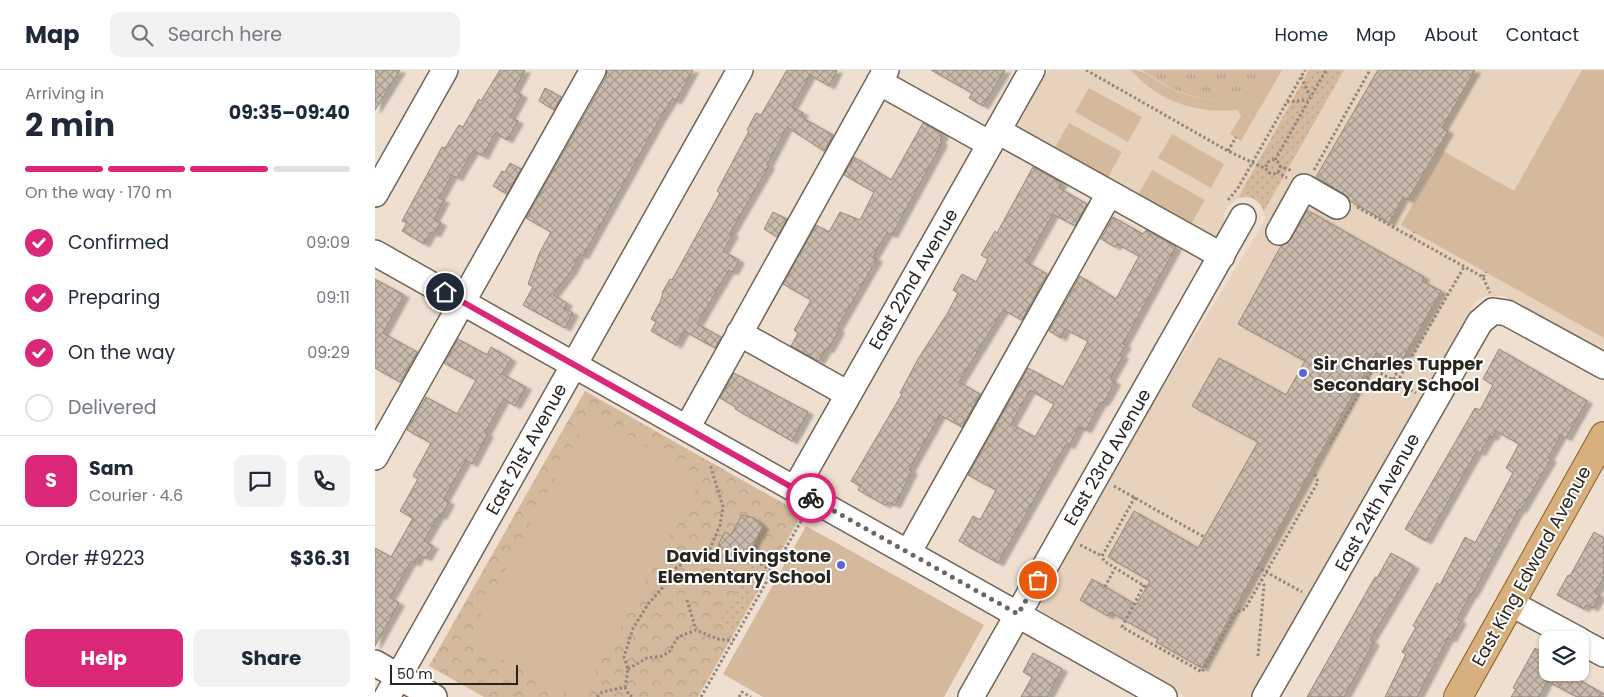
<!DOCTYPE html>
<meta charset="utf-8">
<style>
:root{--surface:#fff;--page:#f2f2f3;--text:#1f2937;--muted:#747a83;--line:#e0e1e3;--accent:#db2777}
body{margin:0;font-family:Poppins,sans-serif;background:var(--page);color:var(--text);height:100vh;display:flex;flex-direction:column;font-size:19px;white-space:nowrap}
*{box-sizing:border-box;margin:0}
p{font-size:16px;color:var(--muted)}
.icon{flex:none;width:28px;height:28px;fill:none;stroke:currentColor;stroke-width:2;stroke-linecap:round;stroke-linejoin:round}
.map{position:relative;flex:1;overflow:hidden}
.panel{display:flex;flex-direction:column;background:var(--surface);width:375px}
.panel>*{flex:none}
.fabs{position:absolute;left:1164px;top:561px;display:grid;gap:10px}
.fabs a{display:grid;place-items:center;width:50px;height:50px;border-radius:10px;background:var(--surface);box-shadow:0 1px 4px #0004;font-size:25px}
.scale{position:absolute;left:15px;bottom:12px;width:128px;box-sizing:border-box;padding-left:5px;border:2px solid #2a241f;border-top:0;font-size:14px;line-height:18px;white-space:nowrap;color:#2a241f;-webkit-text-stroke:4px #fff;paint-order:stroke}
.pin{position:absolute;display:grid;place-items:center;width:42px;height:42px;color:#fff;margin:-21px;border:2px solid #fff;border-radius:50%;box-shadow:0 1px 5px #0007}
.courier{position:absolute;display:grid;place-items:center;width:50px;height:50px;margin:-25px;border:4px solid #db2777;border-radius:50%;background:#fff;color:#222;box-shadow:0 1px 6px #0007}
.summary em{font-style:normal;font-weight:700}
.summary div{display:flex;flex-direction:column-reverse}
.summary{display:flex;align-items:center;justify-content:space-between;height:85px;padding:0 25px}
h1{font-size:32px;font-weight:700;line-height:38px}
.bar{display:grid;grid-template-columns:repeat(4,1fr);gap:8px 5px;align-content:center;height:60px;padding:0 25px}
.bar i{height:6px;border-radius:4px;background:var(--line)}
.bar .on{background:var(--accent)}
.bar p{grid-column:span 4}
.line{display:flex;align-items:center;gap:12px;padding:0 25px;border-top:1px solid var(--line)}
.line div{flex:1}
.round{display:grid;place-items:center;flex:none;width:52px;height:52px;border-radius:10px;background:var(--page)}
ol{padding:0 25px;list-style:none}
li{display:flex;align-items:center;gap:15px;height:55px}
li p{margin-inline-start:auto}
li .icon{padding:5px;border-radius:50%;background:var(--accent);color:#fff;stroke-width:4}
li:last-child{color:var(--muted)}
li i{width:28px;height:28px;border:2px solid var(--line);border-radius:50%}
.action{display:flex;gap:10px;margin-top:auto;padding:10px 25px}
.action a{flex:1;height:58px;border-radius:10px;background:var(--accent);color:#fff;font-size:20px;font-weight:700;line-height:58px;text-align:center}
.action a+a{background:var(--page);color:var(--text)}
header{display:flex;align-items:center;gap:30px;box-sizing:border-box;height:70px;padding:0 25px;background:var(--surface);border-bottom:1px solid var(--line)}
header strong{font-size:24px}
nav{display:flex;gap:28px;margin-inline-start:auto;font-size:18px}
.search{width:350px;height:45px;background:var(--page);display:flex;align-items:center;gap:12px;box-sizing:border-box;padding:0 18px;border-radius:10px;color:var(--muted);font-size:19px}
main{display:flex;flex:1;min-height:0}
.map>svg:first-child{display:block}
.built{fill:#e6d2bd}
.grass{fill:url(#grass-tufts)}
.forest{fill:url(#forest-crowns)}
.garden{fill:url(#garden-dots)}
.pitch{fill:#d5b99d}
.building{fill:url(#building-cross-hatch);stroke:#95887a;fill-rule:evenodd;filter:url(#shadow)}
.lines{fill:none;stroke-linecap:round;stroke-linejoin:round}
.minor-casing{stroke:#716457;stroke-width:28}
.major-casing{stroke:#8a5d25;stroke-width:30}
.path{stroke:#91867c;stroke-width:3;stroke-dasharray:2.5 2.5;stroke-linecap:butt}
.minor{stroke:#fff;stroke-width:25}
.major{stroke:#d8b07e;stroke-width:28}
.done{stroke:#6f655d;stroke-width:5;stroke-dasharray:0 9}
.route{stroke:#db2777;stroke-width:6}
.poi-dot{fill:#5f63db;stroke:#fff;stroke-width:2}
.labels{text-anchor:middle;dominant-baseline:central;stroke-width:4;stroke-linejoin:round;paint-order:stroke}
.street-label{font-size:18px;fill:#2a241f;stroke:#fff}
.poi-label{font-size:18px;font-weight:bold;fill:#2a241f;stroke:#fff;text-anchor:start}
</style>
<header>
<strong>Map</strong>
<div class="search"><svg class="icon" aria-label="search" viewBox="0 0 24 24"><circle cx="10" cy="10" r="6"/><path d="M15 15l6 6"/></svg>Search here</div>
<nav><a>Home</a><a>Map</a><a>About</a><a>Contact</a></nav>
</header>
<main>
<section class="panel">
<div class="summary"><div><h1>2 min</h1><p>Arriving in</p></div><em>09:35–09:40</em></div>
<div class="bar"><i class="on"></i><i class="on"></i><i class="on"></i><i></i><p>On the way · 170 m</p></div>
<ol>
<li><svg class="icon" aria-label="check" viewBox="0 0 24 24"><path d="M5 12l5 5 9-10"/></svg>Confirmed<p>09:09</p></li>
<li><svg class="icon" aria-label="check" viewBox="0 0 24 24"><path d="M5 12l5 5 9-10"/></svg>Preparing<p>09:11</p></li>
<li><svg class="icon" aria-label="check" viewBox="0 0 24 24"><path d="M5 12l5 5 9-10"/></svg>On the way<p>09:29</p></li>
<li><i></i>Delivered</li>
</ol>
<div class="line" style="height:90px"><b class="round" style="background:var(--accent);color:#fff">S</b><div><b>Sam</b><p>Courier · 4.6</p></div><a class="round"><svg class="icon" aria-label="chat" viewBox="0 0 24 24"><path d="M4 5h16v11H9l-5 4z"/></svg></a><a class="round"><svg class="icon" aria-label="phone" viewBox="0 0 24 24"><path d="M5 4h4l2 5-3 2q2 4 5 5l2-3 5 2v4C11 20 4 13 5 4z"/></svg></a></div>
<div class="line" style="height:65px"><div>Order #9223</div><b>$36.31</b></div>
<div class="action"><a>Help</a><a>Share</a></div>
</section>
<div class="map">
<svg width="1229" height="627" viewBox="0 0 1229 627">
<defs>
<pattern id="grass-tufts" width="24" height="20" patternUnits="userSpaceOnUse" patternTransform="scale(1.25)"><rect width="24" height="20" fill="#d5b99d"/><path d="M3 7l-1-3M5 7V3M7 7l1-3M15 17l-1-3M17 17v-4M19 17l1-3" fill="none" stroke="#b79f87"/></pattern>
<pattern id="forest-crowns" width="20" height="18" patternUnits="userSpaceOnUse" patternTransform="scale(1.25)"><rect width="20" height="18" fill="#d5b99d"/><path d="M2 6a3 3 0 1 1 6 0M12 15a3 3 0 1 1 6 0" fill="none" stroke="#b79f87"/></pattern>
<pattern id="garden-dots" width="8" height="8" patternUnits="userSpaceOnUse" patternTransform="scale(1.25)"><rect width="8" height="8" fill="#d5b99d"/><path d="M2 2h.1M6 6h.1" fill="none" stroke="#b79f87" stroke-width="1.8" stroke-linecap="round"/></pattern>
<pattern id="building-cross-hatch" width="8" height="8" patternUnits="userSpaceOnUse" patternTransform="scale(1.25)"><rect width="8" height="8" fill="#cabbad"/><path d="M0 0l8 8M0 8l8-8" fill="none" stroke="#a4988c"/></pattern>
<filter id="shadow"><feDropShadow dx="5.5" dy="3" stdDeviation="1" flood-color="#0004"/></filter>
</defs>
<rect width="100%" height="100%" fill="#eedfd0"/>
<path class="built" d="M673,0H1229V281L1129,226H1111L1100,232L879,627H810L669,549L664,542L666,532L783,325L888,154L890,148L886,135L882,131L876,127L863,128L852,137L849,144L850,157L842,173L638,62Z"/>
<path class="grass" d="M767,0H892C854,48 809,29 767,0Z"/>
<path class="forest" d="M210,321L427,444L323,627H109L54,596Z"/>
<path class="garden" d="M934,0H969L889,141C884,129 875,125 863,128Z
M377,495L392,503L360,560L345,552Z"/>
<path class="pitch" d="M756,0C771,0 778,10 791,16C829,36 864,36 892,0H907L866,71L855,64L866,46L863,40C822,44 784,32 756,0Z
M1207,0H1229V268L1026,155L1068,81L1139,121Z
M714,18L767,47L753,72L700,42Z
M694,53L747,82L733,107L680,77Z
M797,64L849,94L836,118L783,88Z
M777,100L830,130L816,154L763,125Z
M215,345L327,407L207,627H197L92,570Z
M431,456L609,555L569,627H388L348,604Z"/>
<path class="building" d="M0,0H25L0,40Z
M125,0H150L139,21L147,25L135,47L143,51L132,70L120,63L108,86L98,81L82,108L77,105L64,128L69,130L59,149L66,153L60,164L56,162L49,174L27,161L32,153L27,151L67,77L70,78L84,55L88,57L104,29L106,31Z
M232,0H318L301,31L297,29L283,52L208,186L205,184L197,200L178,225L192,233L189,238L198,243L190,258L148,235L158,217L153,214L165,182L176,162L151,148L231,7Z
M412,0H462L454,16L435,5L417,37L428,43L426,47L458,65L449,81L412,57L392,95L394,96L355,163L358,164L348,181L364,190L358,202L354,200L322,254L346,267L340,278L309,261L301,275L276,261L281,252L276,249L286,230L288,221L295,209L297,210L345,123L342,121L374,61L372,60L381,43L386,45Z
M556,0H630L608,36L594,28L597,23Z
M1003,0H1100L1067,58L1073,61L1033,130L1028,127L1014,153L975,131L969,124L941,107Z
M170,18L186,27L179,40L164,31Z
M548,53L568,64L565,71L567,73L517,165L512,163L498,187L502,189L462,258L464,260L453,280L451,279L444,291L416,276L423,263L419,260L436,230L408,214L441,155L454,162L465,142L485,150L499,122L469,105L479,87L516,110Z
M135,93L146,99L132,124L118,116L127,101L130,102Z
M658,97L687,113L684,118L712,134L700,156L678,144L651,192L672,204L647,250L628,240L584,312L605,324L587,357L565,345L534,400L537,401L520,435L513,432L510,435L483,420L485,416L476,411L527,324L525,323L543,289L572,244L583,223L578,220L587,204L601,212L613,189L606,185L620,161L622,163Z
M932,140L1049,207L1047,211L1066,221L1024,296L1001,283L827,598L781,572L783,569L735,542L733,546L705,530L717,509L761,535L775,511L733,487L759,441L823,478L883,372L817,336L844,288L911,325L930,291L863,254L906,176L916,169Z
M398,142L412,149L402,167L389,159Z
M738,147L768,164L771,160L801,177L748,274L751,275L745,284L748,286L735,309L740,312L732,327L728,333L726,332L711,360L704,357L694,376L691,374L623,493L584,471L598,446L605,450L621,420L593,405L653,298L688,317L708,281L713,271L690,259L686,268L674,261L705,206L741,229L764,186L742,174L740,177L726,169ZM655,320L679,334L660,367L636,354Z
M0,209L29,225L8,263L42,282L25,312L0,298Z
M83,269L112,285L116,277L136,289L127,304L151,317L140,336L129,329L110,363L113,364L97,394L91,390L69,429L74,432L66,447L64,445L49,471L58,476L51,488L44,485L40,493L36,491L15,528L24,533L0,576V478L16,487L38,448L25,441L43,409L38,406L56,373L32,360L51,327L82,344L101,310L69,293Z
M1124,279L1212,331L1191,368L1186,365L1173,388L1176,389L1146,440L1144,439L1097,525L1096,524L1082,549L1086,551L1076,569L1073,568L1042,627H1010L1031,584L1027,582L1041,557L1038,556L1062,513L1065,515L1090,467L1100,473L1138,403L1131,398L1144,374L1121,361L1117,368L1115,366L1105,383L1102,381L1051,471L1030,459L1100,338L1105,340L1118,315L1108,309Z
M359,303L433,342L417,371L360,339L361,337L345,328Z
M367,445L379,448L388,456L370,490L358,487L343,475L350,462L356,465Z
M1219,462L1229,468V507L1220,523L1225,525L1218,538L1211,535L1209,539L1182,525L1193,505L1195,506Z
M1016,483L1039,496L995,570L999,572L969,627H932L1000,507L1002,508Z
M1160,578L1172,585V602H1190L1229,624V627H1202L1172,611L1164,627H1136L1141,619L1138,618Z
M658,583L687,599L672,627H646L657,607L648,602Z"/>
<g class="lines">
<g class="minor-casing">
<path id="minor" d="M504,12L615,74
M623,61L847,186
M0,124L70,0
M904,162L929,117L962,136
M0,183L789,627
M364,263L473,324
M312,358L511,0
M0,387L218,0
M420,419L657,0
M533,483L734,124
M1135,533L1204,570
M1205,571L1229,584
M0,593L59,627
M12,627L365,0
M596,627L868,147
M890,627L1105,252L1118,241L1132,243L1229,296"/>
</g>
<g class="major-casing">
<path id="major" d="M1083,627L1229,366"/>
</g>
<path class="path" d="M711,0L853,81L891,99
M926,7L935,26
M912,32L933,30
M853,81L861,67
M900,90L951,0
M891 97a7 7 0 1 1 14 0a7 7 0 1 1-14 0Z
M904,96L918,101
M939,100L995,0
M902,102L912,108
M853,130L863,118L930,0
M982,137L1108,207L1115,223
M1036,167L1039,162
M1108,207L1111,202
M1018,310L1041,323
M955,374L998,299L1018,310L1021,304L1025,307L1089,197
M739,416L829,467
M760,427L727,486L729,491L771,517
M705,475L727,486
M333,482L373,492L378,490L398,501
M882,497L927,522
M769,515L747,557L827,602L861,542L870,539L943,412L939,402
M730,517L740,498
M312,530L321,560
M883,586L889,515L887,511
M253,599L272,588L287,586L294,582L303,567L321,560L343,569L358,571
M250,617L254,625L259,627
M222,627L227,622L250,617L253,599L249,587L258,558L274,533L289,516L298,500L315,489L333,482L335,479L345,455L348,437L335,394
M326,627L429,446
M364,627L367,622L376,627"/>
<use href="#minor" class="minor"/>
<use href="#major" class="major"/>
</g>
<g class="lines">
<path class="done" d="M436,428L643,544L663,510"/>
<path class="route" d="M70,222L436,428"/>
</g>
<g class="poi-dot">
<circle cx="928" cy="303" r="5"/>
<circle cx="466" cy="495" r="5"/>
</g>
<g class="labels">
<g class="street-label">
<text transform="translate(538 209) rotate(-60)">East 22nd Avenue</text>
<text transform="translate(151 379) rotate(-61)">East 21st Avenue</text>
<text transform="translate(732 387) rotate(-60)">East 23rd Avenue</text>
<text transform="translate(1002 432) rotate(-61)">East 24th Avenue</text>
<text transform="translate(1156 496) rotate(-61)">East King Edward Avenue</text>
</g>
<g class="poi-label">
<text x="938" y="293">Sir Charles Tupper<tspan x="938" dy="21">Secondary School</tspan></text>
<text x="456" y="485" text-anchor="end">David Livingstone<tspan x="456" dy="21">Elementary School</tspan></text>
</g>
</g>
</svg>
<div class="fabs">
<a><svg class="icon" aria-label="layers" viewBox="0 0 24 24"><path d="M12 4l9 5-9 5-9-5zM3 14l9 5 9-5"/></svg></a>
</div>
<div class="scale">50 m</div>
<div class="pin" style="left:663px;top:510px;background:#ea580c"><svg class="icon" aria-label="bag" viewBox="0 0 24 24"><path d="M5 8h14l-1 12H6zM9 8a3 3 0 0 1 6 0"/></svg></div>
<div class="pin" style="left:70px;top:222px;background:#1f2937"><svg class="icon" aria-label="home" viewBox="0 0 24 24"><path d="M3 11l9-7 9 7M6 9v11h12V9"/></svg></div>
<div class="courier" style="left:436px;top:428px"><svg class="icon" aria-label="bike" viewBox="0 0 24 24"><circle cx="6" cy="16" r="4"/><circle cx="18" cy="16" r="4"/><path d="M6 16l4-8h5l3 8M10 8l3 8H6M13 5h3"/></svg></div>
</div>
</main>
